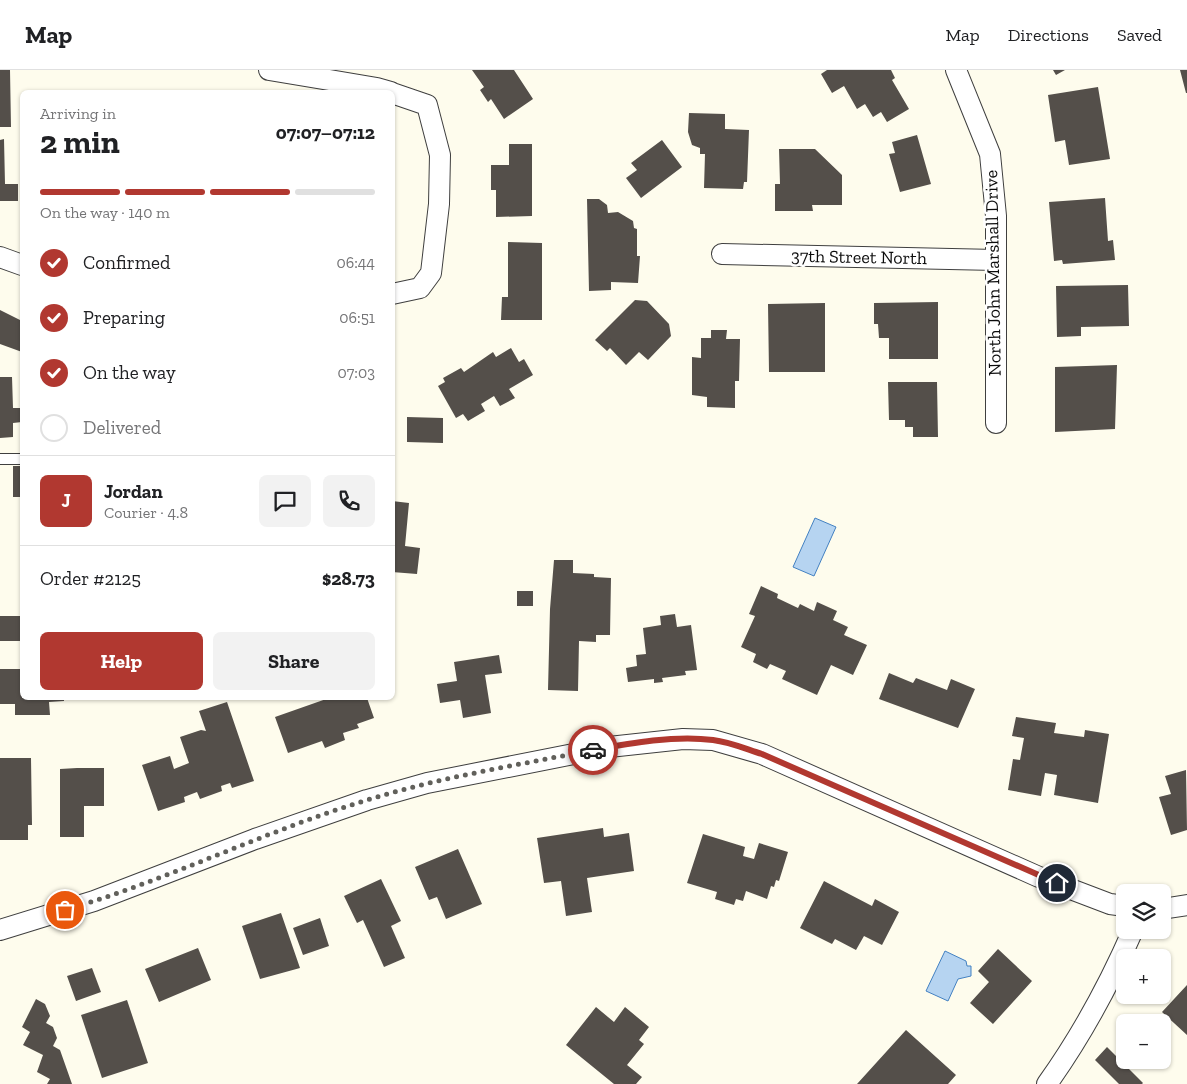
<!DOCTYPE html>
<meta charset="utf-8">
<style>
:root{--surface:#fff;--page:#f2f2f2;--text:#202124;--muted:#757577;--line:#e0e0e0;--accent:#b13830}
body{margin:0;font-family:"Zilla Slab",serif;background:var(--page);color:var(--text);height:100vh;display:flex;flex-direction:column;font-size:19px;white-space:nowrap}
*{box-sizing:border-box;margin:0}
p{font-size:16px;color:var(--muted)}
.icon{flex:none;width:28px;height:28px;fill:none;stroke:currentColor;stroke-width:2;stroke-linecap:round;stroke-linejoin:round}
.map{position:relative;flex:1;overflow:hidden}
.sheet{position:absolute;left:20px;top:20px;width:375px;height:610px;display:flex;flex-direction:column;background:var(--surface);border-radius:8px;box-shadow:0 1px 4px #0004}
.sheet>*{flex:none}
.fabs{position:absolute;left:1116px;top:814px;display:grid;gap:10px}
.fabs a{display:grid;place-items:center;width:55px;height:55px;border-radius:8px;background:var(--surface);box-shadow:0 1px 4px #0004;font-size:25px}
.pin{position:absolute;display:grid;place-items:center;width:42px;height:42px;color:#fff;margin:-21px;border:2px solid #fff;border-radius:50%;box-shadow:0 1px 5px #0007}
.courier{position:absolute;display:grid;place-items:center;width:50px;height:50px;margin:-25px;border:4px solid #b13830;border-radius:50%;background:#fff;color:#222;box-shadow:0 1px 6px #0007}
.summary em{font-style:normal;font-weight:700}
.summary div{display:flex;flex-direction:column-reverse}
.summary{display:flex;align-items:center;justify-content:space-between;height:85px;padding:0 20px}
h1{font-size:32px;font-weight:700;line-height:38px}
.bar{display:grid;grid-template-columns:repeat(4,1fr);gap:8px 5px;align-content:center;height:60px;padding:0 20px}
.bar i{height:6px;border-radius:4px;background:var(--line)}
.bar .active{background:var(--accent)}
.bar p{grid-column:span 4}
.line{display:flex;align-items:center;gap:12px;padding:0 20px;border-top:1px solid var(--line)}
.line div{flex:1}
.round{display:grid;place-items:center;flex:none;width:52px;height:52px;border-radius:8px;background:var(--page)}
ol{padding:0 20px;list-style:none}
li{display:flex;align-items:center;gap:15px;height:55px}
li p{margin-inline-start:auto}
li .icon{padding:5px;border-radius:50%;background:var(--accent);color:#fff;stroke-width:4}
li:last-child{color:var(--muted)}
li i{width:28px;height:28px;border:2px solid var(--line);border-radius:50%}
.action{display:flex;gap:10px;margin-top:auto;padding:10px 20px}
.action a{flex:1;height:58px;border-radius:8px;background:var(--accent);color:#fff;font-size:20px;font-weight:700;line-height:58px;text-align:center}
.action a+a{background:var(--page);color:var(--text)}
header{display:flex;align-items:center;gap:30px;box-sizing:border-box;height:70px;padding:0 25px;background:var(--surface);border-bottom:1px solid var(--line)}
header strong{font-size:24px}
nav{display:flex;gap:28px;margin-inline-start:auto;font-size:18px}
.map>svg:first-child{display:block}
.water{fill:#b6d4f1;stroke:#4381c2}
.building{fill:#544f4a}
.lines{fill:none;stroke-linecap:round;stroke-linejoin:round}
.lane-casing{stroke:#3f3f3f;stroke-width:12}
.street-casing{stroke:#3f3f3f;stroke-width:22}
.lane{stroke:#fff;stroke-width:10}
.street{stroke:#fff;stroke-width:20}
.done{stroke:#61605b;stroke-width:5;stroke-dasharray:0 9}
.route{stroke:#b13830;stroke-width:6}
.labels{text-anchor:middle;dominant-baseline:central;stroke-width:5;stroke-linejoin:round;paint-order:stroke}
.street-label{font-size:18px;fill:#0c0c0c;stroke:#fff}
</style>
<header>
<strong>Map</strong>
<nav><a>Map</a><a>Directions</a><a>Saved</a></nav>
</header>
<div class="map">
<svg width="1187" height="1014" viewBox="0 0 1187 1014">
<rect width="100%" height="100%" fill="#fefced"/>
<path class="water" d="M815,448L836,457L814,506L793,497Z
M945,881L966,891L967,896H971V906L958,909L948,931L926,921Z"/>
<path class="building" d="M0,0H10L11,57H0Z
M472,0H514L533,29L504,49L491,29L488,32L480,20L484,17Z
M827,0H891L895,8L892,10L909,39L887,52L881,42L873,47L865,34L857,39L844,16L832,23L821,4Z
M1053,0H1065L1056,5Z
M1180,0H1187V23H1186Z
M1098,17L1110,89L1069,95L1065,70L1055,72L1048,25Z
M689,43L725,44V59L749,60L747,112H744L743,119L704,118L705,84H700V78L692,75L688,62Z
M917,65L931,114L900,122L889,84L895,83L892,72Z
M4,69L5,114H18V131H0V70Z
M662,70L682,97L641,128L626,108L637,100L631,93Z
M509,74H532V146L496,147V120H491V95H509Z
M779,79H815L842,105V135H812L813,141H775V114H780Z
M1105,128L1108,171L1113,170L1115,190L1063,194L1062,190L1054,191L1049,132Z
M587,129H599L607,135L608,143L618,142L633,151L634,158L637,159V186H640L638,213L611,212V220L589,221Z
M508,172L542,173V250H501L502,227H508Z
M1128,215L1129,256L1081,257V266L1057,267L1056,216Z
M635,230L647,231L669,254L671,266L648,290L639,282L626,295L610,278L607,281L595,270Z
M938,232V289H889V268H879L878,254H874V233Z
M825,233V302H769L768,234Z
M0,240L22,251V282L0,274Z
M711,260H727L726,269H740L739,311H735V338L707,337V327L692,325V287L701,288V268H711Z
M511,278L519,292L524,289L533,305L509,319L515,328L500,336L494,326L481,334L485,341L468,351L463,344L456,348L438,316L445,312L443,308L461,298L464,302L493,282L496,287Z
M1117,295L1115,359L1055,362V297Z
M0,307H12L13,338H22V352L13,353V367L0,368Z
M888,312H937L938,367H913V357H905V350H889Z
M407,347L443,348V373L407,372Z
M13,396H22V427H13Z
M392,431L409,433L405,476L420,478L417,504L392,502Z
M554,490H573V503L594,504V507L611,508L610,565H596V572L579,571L578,621L548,620L550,539Z
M761,516L778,524L777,528L798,538L800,534L814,541L817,532L837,541L833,550L848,557L844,565L867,575L853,605L831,595L817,625L782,609L786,601L770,594L767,599L753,592L756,584L741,577L755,546L749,544Z
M517,521H533V536H517Z
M20,528H22V571H0V546H20Z
M675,544L677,557L691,555L697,600L685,601L686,605L662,608L663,612L654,613V609L628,612L626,598L637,596L636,585L646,584L643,558L661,555L660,546Z
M499,585L502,603L485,605L491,643L463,648L460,630L440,633L437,614L457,611L454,592Z
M0,599H22V628H64V631L49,632L50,645H15V634H0Z
M889,603L913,613L916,608L947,620L951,609L975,619L958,658L879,629Z
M329,628H367L374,648L357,654L359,658L343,663L345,670L325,678L322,671L288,683L275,647Z
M227,632L254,711L232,718L230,713L221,716L222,721L200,729L197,722L184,727L185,732L158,741L142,695L170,686L174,699L189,693L180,667L201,660L206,661L199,641Z
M1016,647L1056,653L1054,663L1084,667L1085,660L1109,664L1098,733L1054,725L1057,705L1045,703L1041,726L1008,720L1013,689L1020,690L1024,668L1012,666Z
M0,688H31L32,755H28V770H0Z
M77,698H104V736H84V767H60V699Z
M1186,700L1187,760L1171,765L1159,727L1171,724L1165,706Z
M603,758L604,767L629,763L634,801L587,808L592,842L566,846L561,811L544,813L537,768Z
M703,764L745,777L743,786L754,789L759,773L788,782L779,811L776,810L774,817L771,816L767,829L746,821L743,831L736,829L734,835L715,829L717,822L687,813Z
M458,779L482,834L446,849L437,827L429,830L415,797Z
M381,809L401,851L391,856L405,888L384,897L363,850L357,853L344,826Z
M824,811L872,836L875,829L899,842L882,875L864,866L856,880L835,869L832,874L800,858Z
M281,843L300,898L260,909L242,856Z
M320,848L329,876L303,885L293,858Z
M198,878L211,910L159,932L145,899Z
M998,879L1032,911L993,954L970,933L989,912L978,901Z
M92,898L101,922L76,931L67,906Z
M1187,915V965L1162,942Z
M36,929L45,934L50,946L46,953L53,957L57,968L53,976L60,980L72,1014H47L50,1009L37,1002L43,985L23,975L30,962L22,957Z
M127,930L148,993L102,1008L81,945Z
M596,937L614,952L625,937L649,957L639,970L644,974L627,995L642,1007L636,1014H614L566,975Z
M906,960L956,1005L948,1014H857Z
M1107,977L1143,1013L1142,1014H1119L1095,990Z"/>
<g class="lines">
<g class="lane-casing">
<path id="lane" d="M0,389H22"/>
</g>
<g class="street-casing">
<path id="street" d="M269,0L377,18L391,22
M956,0L990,84L996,146V353
M392,23L427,35L440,85L439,134L431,203L420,218L392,224
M722,184L996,190
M0,187L22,195
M1162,839L1187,835
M0,860L94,831L255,769L367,730L427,713L609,677L683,669L713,670L762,684L1039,807L1110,834L1125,836
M1047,1014C1082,965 1109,915 1133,860"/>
</g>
<use href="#lane" class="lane"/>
<use href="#street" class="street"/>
</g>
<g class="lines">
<path class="done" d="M65,840C168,810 265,761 367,730C441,707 518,695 593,680"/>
<path class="route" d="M593,680C631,673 675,665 713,670C730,672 746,679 762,684L1057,813"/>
</g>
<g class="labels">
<g class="street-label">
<text transform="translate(859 187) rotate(1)">37th Street North</text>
<text transform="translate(993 203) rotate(-91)">North John Marshall Drive</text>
</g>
</g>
</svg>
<div class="fabs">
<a><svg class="icon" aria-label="layers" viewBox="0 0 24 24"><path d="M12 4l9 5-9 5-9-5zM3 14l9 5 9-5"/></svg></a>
<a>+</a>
<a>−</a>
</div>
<div class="pin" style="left:65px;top:840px;background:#ea580c"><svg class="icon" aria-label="bag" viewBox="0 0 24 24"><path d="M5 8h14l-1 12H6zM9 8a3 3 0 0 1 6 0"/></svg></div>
<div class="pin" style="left:1057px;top:813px;background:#1f2937"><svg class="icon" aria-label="home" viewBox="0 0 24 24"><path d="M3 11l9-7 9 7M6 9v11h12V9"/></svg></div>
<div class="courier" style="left:593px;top:680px"><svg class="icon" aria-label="car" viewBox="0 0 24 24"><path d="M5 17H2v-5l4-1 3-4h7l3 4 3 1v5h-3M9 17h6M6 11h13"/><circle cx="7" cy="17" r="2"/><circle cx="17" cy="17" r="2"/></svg></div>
<section class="sheet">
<div class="summary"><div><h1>2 min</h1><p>Arriving in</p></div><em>07:07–07:12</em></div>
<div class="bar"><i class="active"></i><i class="active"></i><i class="active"></i><i></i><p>On the way · 140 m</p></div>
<ol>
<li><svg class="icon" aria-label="check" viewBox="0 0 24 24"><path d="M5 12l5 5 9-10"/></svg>Confirmed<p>06:44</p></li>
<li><svg class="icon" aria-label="check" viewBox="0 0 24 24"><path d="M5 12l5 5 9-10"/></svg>Preparing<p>06:51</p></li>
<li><svg class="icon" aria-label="check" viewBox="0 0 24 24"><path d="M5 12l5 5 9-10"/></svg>On the way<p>07:03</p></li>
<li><i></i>Delivered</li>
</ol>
<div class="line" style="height:90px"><b class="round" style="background:var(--accent);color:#fff">J</b><div><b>Jordan</b><p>Courier · 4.8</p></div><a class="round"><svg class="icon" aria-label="chat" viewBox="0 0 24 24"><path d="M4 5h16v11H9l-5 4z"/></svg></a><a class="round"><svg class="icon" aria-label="phone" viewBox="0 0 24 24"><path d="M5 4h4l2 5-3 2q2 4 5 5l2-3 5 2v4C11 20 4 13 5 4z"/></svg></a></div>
<div class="line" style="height:65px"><div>Order #2125</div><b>$28.73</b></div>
<div class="action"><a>Help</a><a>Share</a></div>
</section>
</div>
